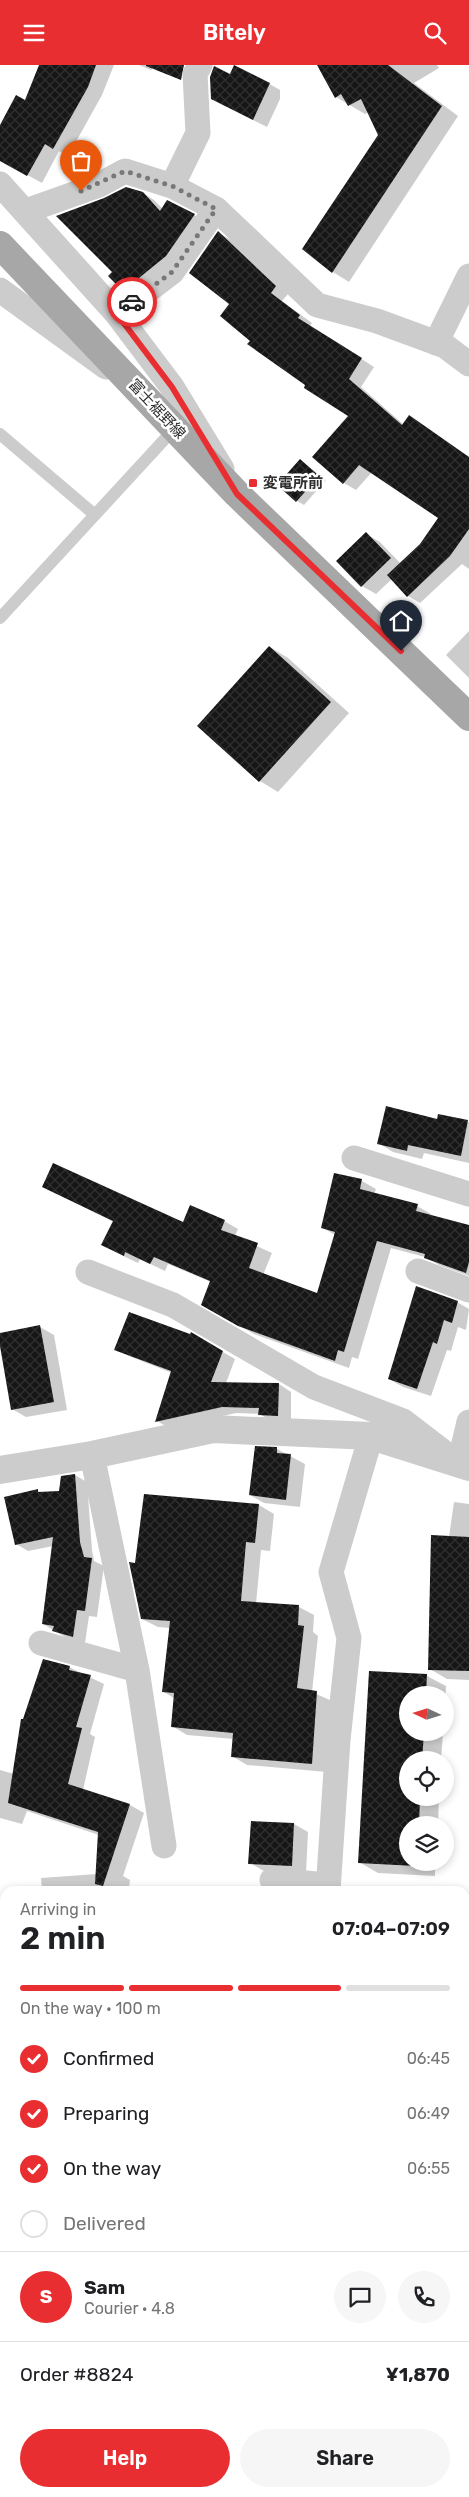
<!DOCTYPE html>
<meta charset="utf-8">
<style>
:root{--surface:#fff;--page:#f6f6f6;--text:#202124;--muted:#757577;--line:#e0e0e0;--accent:#e92e31}
body{margin:0;font-family:Rubik,"Noto Sans JP",sans-serif;background:var(--page);color:var(--text);height:100vh;display:flex;flex-direction:column;font-size:19px;white-space:nowrap}
*{box-sizing:border-box;margin:0}
p{font-size:16px;color:var(--muted)}
.icon{flex:none;width:28px;height:28px;fill:none;stroke:currentColor;stroke-width:2;stroke-linecap:round;stroke-linejoin:round}
.map{position:relative;flex:1;overflow:hidden}
.sheet{position:absolute;left:0px;top:1821px;width:470px;height:611px;display:flex;flex-direction:column;background:var(--surface);border-radius:15px 15px 0 0;box-shadow:0 2px 8px #0003}
.sheet>*{flex:none}
.needle{width:32px;rotate:274deg}
.controls{position:absolute;left:399px;top:1621px;display:grid;gap:10px}
.controls a{display:grid;place-items:center;width:55px;height:55px;border-radius:50%;background:var(--surface);box-shadow:0 2px 8px #0003;font-size:25px}
.pin{position:absolute;display:grid;place-items:center;width:42px;height:42px;color:#fff;margin:-51px -21px;border-radius:50% 50% 50% 0;rotate:-45deg;box-shadow:0 0 5px #0007}
.pin .icon{rotate:45deg}
.courier{position:absolute;display:grid;place-items:center;width:50px;height:50px;margin:-25px;border:4px solid #e92e31;border-radius:50%;background:#fff;color:#222;box-shadow:0 1px 6px #0007}
.headline em{font-style:normal;font-weight:600}
.headline div{display:flex;flex-direction:column-reverse}
.headline{display:flex;align-items:center;justify-content:space-between;height:85px;padding:0 20px}
h1{font-size:32px;font-weight:600;line-height:38px}
.bar{display:grid;grid-template-columns:repeat(4,1fr);gap:8px 5px;align-content:center;height:60px;padding:0 20px}
.bar i{height:6px;border-radius:4px;background:var(--line)}
.bar .active{background:var(--accent)}
.bar p{grid-column:span 4}
.line{display:flex;align-items:center;gap:12px;padding:0 20px;border-top:1px solid var(--line)}
.line div{flex:1}
.round{display:grid;place-items:center;flex:none;width:52px;height:52px;border-radius:26px;background:var(--page)}
ol{padding:0 20px;list-style:none}
li{display:flex;align-items:center;gap:15px;height:55px}
li p{margin-inline-start:auto}
li .icon{padding:5px;border-radius:50%;background:var(--accent);color:#fff;stroke-width:4}
li:last-child{color:var(--muted)}
li i{width:28px;height:28px;border:2px solid var(--line);border-radius:50%}
.primary-button{display:flex;gap:10px;margin-top:auto;padding:10px 20px}
.primary-button a{flex:1;height:58px;border-radius:30px;background:var(--accent);color:#fff;font-size:20px;font-weight:600;line-height:58px;text-align:center}
.primary-button a+a{background:var(--page);color:var(--text)}
header{display:flex;justify-content:space-between;align-items:center;height:65px;padding:0 20px;background:var(--accent);color:#fff;font-size:22px;font-weight:600}
.map>svg:first-child{display:block}
.shadow{fill:#0003}
.building{fill:url(#building-cross-hatch)}
.lines{fill:none;stroke-linecap:round;stroke-linejoin:round}
.service{stroke:#ccc;stroke-width:12}
.minor{stroke:#ccc;stroke-width:25}
.tertiary{stroke:#ccc;stroke-width:28}
.primary{stroke:#a7a7a7;stroke-width:28}
.done{stroke:#787878;stroke-width:5;stroke-dasharray:0 9}
.route{stroke:#e92e31;stroke-width:6}
.poi-dot{fill:#e92e31;stroke:#fff;stroke-width:2}
.labels{text-anchor:middle;dominant-baseline:central;stroke-width:5;stroke-linejoin:round;paint-order:stroke}
.street-label{font-size:15px;fill:#2f2f2f;stroke:#fff}
.poi-label{font-size:15px;font-weight:bold;fill:#2f2f2f;stroke:#fff;text-anchor:start}
</style>
<header><svg class="icon" aria-label="menu" viewBox="0 0 24 24"><path d="M4 6h16M4 12h16M4 18h16"/></svg>Bitely<svg class="icon" aria-label="search" viewBox="0 0 24 24"><circle cx="10" cy="10" r="6"/><path d="M15 15l6 6"/></svg></header>
<div class="map">
<svg width="469" height="2432" viewBox="0 0 469 2432">
<defs>
<pattern id="building-cross-hatch" width="8" height="8" patternUnits="userSpaceOnUse" patternTransform="scale(1.25)"><rect width="8" height="8" fill="#161616"/><path d="M0 0l8 8M0 8l8-8" fill="none" stroke="#303030"/></pattern>
</defs>
<rect width="100%" height="100%" fill="#fff"/>
<path class="shadow" d="M40,0H114L102,30L68,91L59,86L42,118L0,95V62L26,37Z
M139,0H155L151,5Z
M319,0H437L439,3L414,18L458,51L349,217L333,207L304,184L380,70L369,47L365,49L336,32Z
M231,10L266,17L280,25V34L267,62L212,34Z
M143,128L154,135L163,144L168,136L205,156L135,231L124,225L114,207Z
M219,168L231,175L288,229L282,236L312,258L310,261L374,302L361,322L404,360L469,392V504L462,499L420,538L408,531L392,514L376,529L362,521L366,469L380,477L401,499L421,480L439,453L372,407L356,425L344,418L349,351L251,276L231,239Z
M300,395L326,415L304,440L297,436Z
M469,566V613L446,590Z
M270,582L288,593L349,648L278,727L260,716Z
M439,1051L469,1057V1098L424,1088L422,1094L393,1087L378,1078L438,1055Z
M362,1116L376,1124L374,1129L417,1141L431,1149V1151L469,1161V1211L439,1200L425,1192L391,1183L358,1294L352,1292L349,1303L254,1269L202,1239L211,1217L168,1199L165,1206L140,1194L138,1198L117,1188L103,1180L114,1157L43,1122L184,1158L224,1156L238,1164L235,1171L272,1188L263,1210L318,1229L335,1170L323,1163Z
M457,1237L469,1244L466,1265L458,1262L451,1286L447,1285L431,1331L403,1322L389,1314Z
M40,1262L54,1270L67,1345L26,1352L12,1344L0,1269Z
M191,1269L235,1294L226,1318L279,1319L291,1327V1358L272,1357L260,1349L236,1348L169,1363L157,1356L172,1308L129,1291L116,1284L191,1271Z
M277,1384L305,1399L300,1442L264,1438L250,1430Z
M75,1410L87,1417L92,1485L94,1496L104,1501L97,1552L89,1551L85,1578L65,1572L43,1559L53,1481L28,1486L16,1479L38,1426L42,1428L60,1427Z
M145,1431L259,1440L274,1449L270,1486L261,1485L256,1539L299,1542L314,1550L313,1567L318,1571L312,1627L332,1636L327,1707L247,1700L232,1691L234,1674L187,1670L172,1661L174,1633L164,1627L170,1563L158,1562L142,1554L136,1500Z
M454,1437L469,1439V1615L447,1614L430,1604Z
M69,1602L104,1619L90,1669L95,1672L83,1725L130,1740L144,1748L123,1811L130,1815L129,1823L137,1826H42L41,1813L97,1809L99,1770L27,1746L22,1759L0,1753V1705L14,1709Z
M370,1607L427,1611L446,1621L445,1635V1630H408V1668H443L441,1695H408V1732H439L438,1760H408V1798H435V1811L378,1808L359,1797Z
M252,1757L294,1759L308,1767L306,1808L264,1806L250,1798Z
M469,2013V2123L465,2122V2022Z
M465,2268L469,2269V2331H465Z
M0,2428L7,2432H0Z
M195,2428H209L207,2432Z
M268,2428H336L335,2432H267Z
M382,2428H418L429,2432H380Z
M438,2428H442L452,2432H436Z"/>
<path class="building" d="M39,0H96L88,22L53,84L45,79L27,111L0,96V60L16,30L25,35Z
M146,0H184L181,15L146,1Z
M234,0L270,18L253,55L211,34L210,12L214,1L230,9Z
M317,0H388L442,41L332,208L302,184L378,70L361,34L348,41L341,29L335,33Z
M126,122L143,127L160,146L167,135L195,149L166,191L123,226L108,211L112,207L56,151L104,133Z
M218,166L276,221L271,228L300,250L298,253L362,293L349,314L402,360L409,350L469,392V464L450,491L407,532L387,510L420,479L438,453L359,400L343,419L312,392L348,351L304,323L305,320L247,279L250,276L220,251L229,239L189,208Z
M300,394L319,411L296,437L277,420Z
M366,467L391,493L361,522L336,496Z
M269,581L331,637L259,717L197,661Z
M386,1041L437,1054L438,1049L468,1055L461,1091L408,1080L407,1086L377,1079Z
M53,1098L183,1157L190,1140L225,1155L221,1165L258,1178L249,1203L317,1228L335,1167L321,1163L334,1108L362,1114L360,1124L418,1139L416,1146L469,1160V1197L466,1208L424,1193L425,1189L377,1176L344,1287L338,1285L335,1296L238,1261L201,1240L210,1216L154,1192L150,1199L125,1187L124,1191L101,1180L113,1156L42,1122Z
M416,1221L458,1236L452,1258L444,1255L437,1279L433,1277L417,1324L388,1314Z
M129,1247L190,1269L191,1267L223,1286L211,1317L279,1318L278,1351L258,1350L259,1343L222,1342L155,1357L171,1306L114,1285Z
M40,1260L54,1337L11,1345L0,1281V1268Z
M255,1381L277,1382V1388L291,1389L286,1435L249,1430Z
M75,1409L80,1477L84,1492L92,1493L85,1546L77,1545L73,1572L52,1566L54,1561L42,1559L53,1472L15,1480L4,1432L38,1424V1427L59,1426L61,1411Z
M144,1429L259,1439L255,1478L246,1477L241,1536L299,1540L298,1560L304,1561L297,1623L317,1626L312,1699L231,1692L233,1668L171,1662L174,1628L162,1627L170,1556L141,1554L129,1497L135,1498Z
M431,1470L469,1472V1606L428,1605Z
M43,1594L70,1601L69,1605L91,1610L76,1662L82,1663L68,1719L130,1739L103,1821L95,1819L98,1767L8,1738L21,1654H23Z
M369,1606L427,1609L426,1630H408V1668H424L422,1695H408V1732H420L419,1760H408V1798H416V1801L358,1798Z
M251,1756L294,1758L292,1801L248,1799Z"/>
<g class="lines">
<path class="service" d="M0,369L95,450
M0,553L175,363"/>
<path class="minor" d="M0,119L117,249L172,322L222,404
M216,144L317,240L377,256L445,281L469,299
M26,146L99,120L125,106L172,121
M0,225L106,302
M117,249L172,207L216,144L172,121L198,68L195,9L200,0
M436,278L469,211
M354,1093L469,1129
M418,1206L469,1225
M88,1207L173,1240L314,1322L403,1356L459,1399L469,1357
M92,1390L137,1605L164,1781
M41,1578L137,1605
M272,1815L328,1820
M328,1826L338,1675L349,1573L331,1507L371,1371
M465,2158H469
M0,2398L5,2399
M465,2403L469,2406
M97,2428L107,2432
M72,2432L75,2428
M247,2432L249,2428"/>
<path class="tertiary" d="M0,1405L92,1390L213,1364L371,1371L469,1402"/>
<path class="primary" d="M0,180L237,429L469,652"/>
</g>
<g class="lines">
<path class="done" d="M81,126L125,106L172,121L216,144L172,207L132,237"/>
<path class="route" d="M132,237L117,249L172,322L237,429L401,586"/>
</g>
<rect class="poi-dot" x="248" y="413" width="10" height="10" rx="2.5"/>
<g class="labels">
<g class="street-label">
<text transform="translate(157 344) rotate(47)">富士裾野線</text>
</g>
<g class="poi-label">
<text x="263" y="418">変電所前</text>
</g>
</g>
</svg>
<div class="controls">
<a><svg class="needle" viewBox="-14 -14 28 28"><path d="M0-13l5 13h-10z" fill="#e53935"/><path d="M0 13l5-13h-10z" fill="#757577"/></svg></a>
<a><svg class="icon" aria-label="locate" viewBox="0 0 24 24"><circle cx="12" cy="12" r="6"/><path d="M12 2v4M12 18v4M2 12h4M18 12h4"/></svg></a>
<a><svg class="icon" aria-label="layers" viewBox="0 0 24 24"><path d="M12 4l9 5-9 5-9-5zM3 14l9 5 9-5"/></svg></a>
</div>
<div class="pin" style="left:81px;top:126px;background:#ea580c"><svg class="icon" aria-label="bag" viewBox="0 0 24 24"><path d="M5 8h14l-1 12H6zM9 8a3 3 0 0 1 6 0"/></svg></div>
<div class="pin" style="left:401px;top:586px;background:#1f2937"><svg class="icon" aria-label="home" viewBox="0 0 24 24"><path d="M3 11l9-7 9 7M6 9v11h12V9"/></svg></div>
<div class="courier" style="left:132px;top:237px"><svg class="icon" aria-label="car" viewBox="0 0 24 24"><path d="M5 17H2v-5l4-1 3-4h7l3 4 3 1v5h-3M9 17h6M6 11h13"/><circle cx="7" cy="17" r="2"/><circle cx="17" cy="17" r="2"/></svg></div>
<section class="sheet">
<div class="headline"><div><h1>2 min</h1><p>Arriving in</p></div><em>07:04–07:09</em></div>
<div class="bar"><i class="active"></i><i class="active"></i><i class="active"></i><i></i><p>On the way · 100 m</p></div>
<ol>
<li><svg class="icon" aria-label="check" viewBox="0 0 24 24"><path d="M5 12l5 5 9-10"/></svg>Confirmed<p>06:45</p></li>
<li><svg class="icon" aria-label="check" viewBox="0 0 24 24"><path d="M5 12l5 5 9-10"/></svg>Preparing<p>06:49</p></li>
<li><svg class="icon" aria-label="check" viewBox="0 0 24 24"><path d="M5 12l5 5 9-10"/></svg>On the way<p>06:55</p></li>
<li><i></i>Delivered</li>
</ol>
<div class="line" style="height:90px"><b class="round" style="background:var(--accent);color:#fff">S</b><div><b>Sam</b><p>Courier · 4.8</p></div><a class="round"><svg class="icon" aria-label="chat" viewBox="0 0 24 24"><path d="M4 5h16v11H9l-5 4z"/></svg></a><a class="round"><svg class="icon" aria-label="phone" viewBox="0 0 24 24"><path d="M5 4h4l2 5-3 2q2 4 5 5l2-3 5 2v4C11 20 4 13 5 4z"/></svg></a></div>
<div class="line" style="height:65px"><div>Order #8824</div><b>¥1,870</b></div>
<div class="primary-button"><a>Help</a><a>Share</a></div>
</section>
</div>
